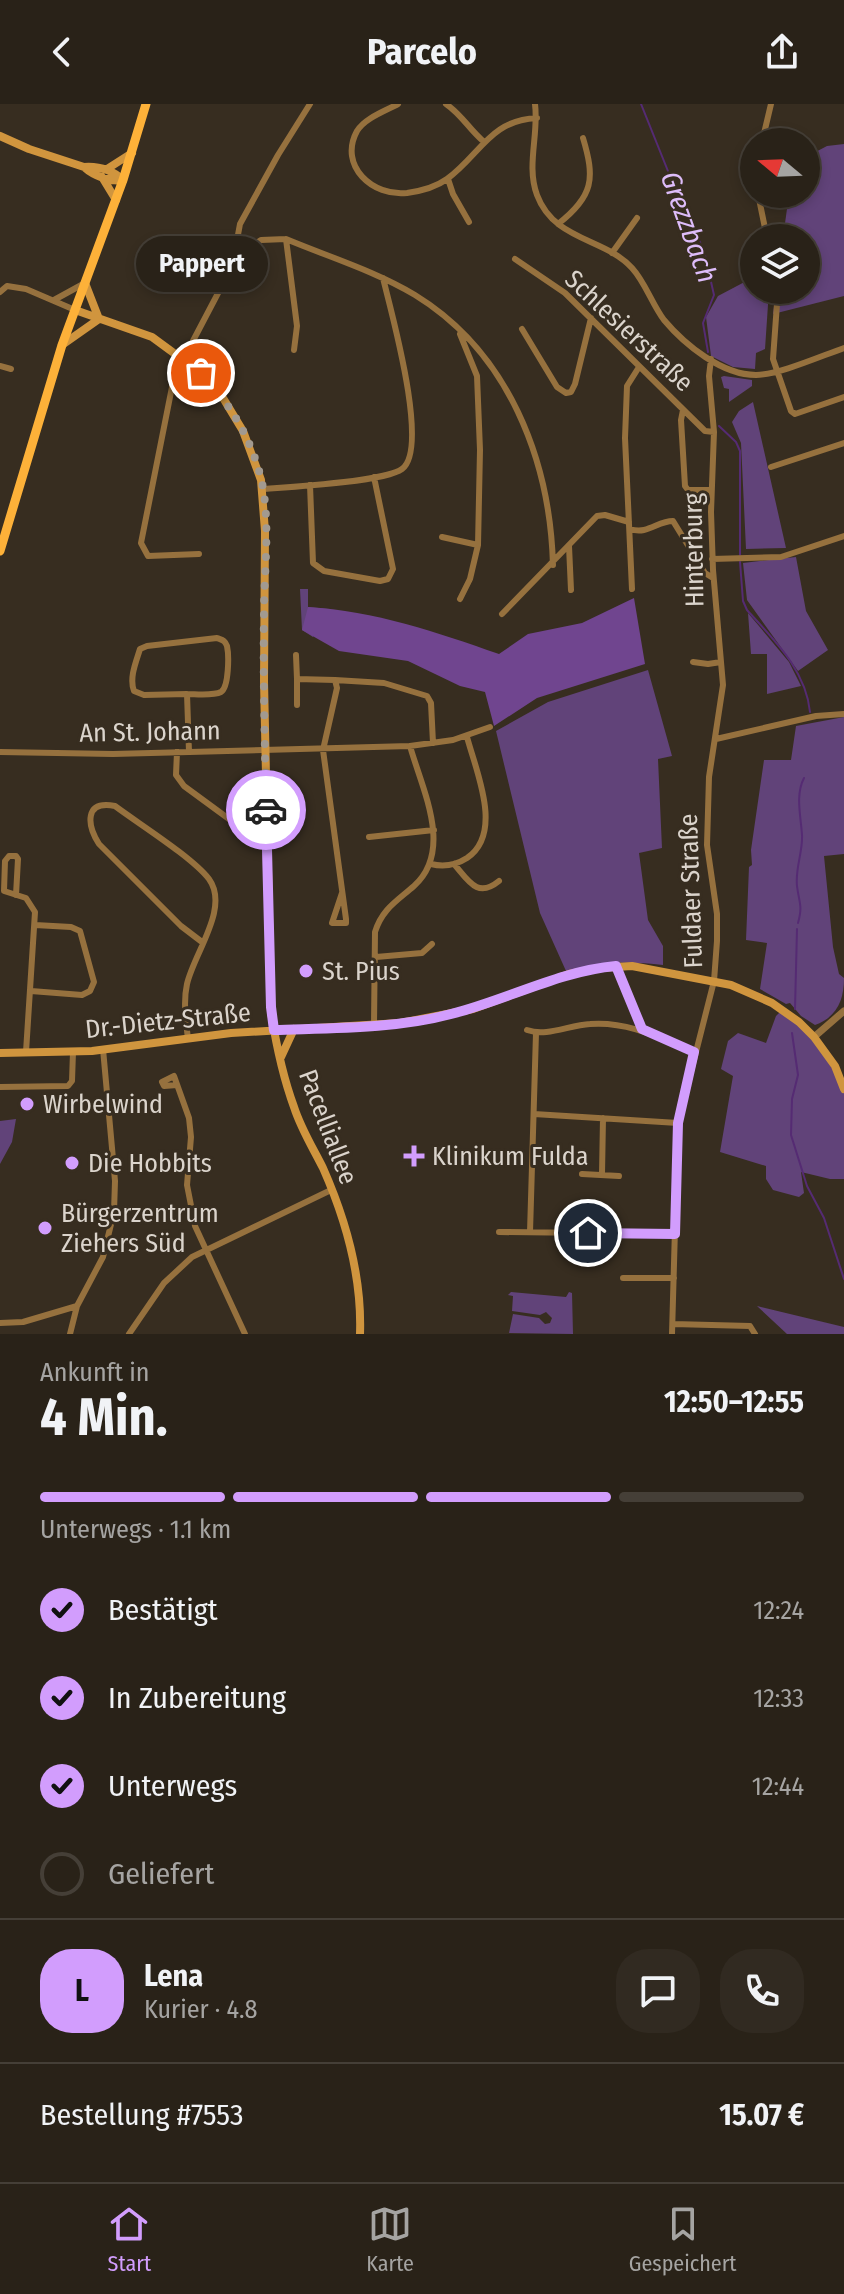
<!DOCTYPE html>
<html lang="de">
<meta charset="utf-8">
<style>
:root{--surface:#292218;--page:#312a21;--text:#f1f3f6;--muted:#a5a4a2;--line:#453f37;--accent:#d29dfd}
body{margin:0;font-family:"Fira Sans Condensed",sans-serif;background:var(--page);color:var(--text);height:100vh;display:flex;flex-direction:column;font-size:30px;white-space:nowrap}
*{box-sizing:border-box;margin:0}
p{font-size:26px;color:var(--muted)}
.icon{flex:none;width:44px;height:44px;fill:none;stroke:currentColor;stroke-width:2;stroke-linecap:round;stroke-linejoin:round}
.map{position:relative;height:1230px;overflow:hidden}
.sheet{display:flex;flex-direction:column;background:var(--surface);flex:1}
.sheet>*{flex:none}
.needle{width:52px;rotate:289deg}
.buttons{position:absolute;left:740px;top:24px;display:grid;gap:16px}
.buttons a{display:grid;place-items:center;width:80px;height:80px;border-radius:50%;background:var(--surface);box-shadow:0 4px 12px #0003,0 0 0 2px var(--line);font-size:40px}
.pin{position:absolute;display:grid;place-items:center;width:68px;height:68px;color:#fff;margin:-34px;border:4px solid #fff;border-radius:50%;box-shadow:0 2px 8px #0007}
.courier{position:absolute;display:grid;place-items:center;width:80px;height:80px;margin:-40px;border:6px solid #d29dfd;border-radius:50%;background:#fff;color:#222;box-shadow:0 2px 10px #0007}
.bubble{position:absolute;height:56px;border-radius:28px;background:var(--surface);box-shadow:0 4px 12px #0003,0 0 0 2px var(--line);font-size:26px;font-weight:700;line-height:56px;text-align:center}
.head em{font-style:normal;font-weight:700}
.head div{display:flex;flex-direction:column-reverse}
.head{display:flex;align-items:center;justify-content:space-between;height:136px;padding:0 40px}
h1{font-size:52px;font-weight:700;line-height:60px}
.bar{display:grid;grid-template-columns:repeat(4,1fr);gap:12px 8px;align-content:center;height:96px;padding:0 40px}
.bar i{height:10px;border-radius:6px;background:var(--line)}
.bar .on{background:var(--accent)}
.bar p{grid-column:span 4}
.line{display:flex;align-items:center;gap:20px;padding:0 40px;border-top:2px solid var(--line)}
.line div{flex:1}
.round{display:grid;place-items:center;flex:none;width:84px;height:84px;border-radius:32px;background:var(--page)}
ol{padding:0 40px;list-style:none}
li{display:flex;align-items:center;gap:24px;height:88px}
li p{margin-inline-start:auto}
li .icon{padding:8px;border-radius:50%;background:var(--accent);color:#111;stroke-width:4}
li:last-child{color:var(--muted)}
li i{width:44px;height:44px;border:4px solid var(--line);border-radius:50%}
header{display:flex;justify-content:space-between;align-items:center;height:104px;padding:0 40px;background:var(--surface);font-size:36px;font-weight:700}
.dock{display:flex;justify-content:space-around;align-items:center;height:112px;border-top:2px solid var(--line);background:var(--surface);font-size:22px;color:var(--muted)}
.dock a{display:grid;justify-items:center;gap:4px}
.dock .on{color:var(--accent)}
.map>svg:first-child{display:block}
.green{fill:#614379}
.forest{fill:#70458f}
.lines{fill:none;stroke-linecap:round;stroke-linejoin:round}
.stream{stroke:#552b73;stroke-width:2}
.minor{stroke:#96713e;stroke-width:6}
.tertiary{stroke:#96713e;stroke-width:7}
.secondary{stroke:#d0953e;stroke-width:8}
.primary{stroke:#fdb139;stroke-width:9}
.done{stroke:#a29a90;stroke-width:8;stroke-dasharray:0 14.4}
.route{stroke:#d29dfd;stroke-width:10}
.poi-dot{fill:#d29dfd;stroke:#372d20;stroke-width:3}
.labels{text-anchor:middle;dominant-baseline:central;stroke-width:6;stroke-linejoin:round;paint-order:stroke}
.street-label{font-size:26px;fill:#dbd4cc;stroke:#372d20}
.poi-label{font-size:26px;fill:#dbd4cc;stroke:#372d20;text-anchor:start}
.water-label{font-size:28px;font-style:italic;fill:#ddbcf9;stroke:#372d20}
</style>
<header><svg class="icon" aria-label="back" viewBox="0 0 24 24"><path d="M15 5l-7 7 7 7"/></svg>Parcelo<svg class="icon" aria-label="share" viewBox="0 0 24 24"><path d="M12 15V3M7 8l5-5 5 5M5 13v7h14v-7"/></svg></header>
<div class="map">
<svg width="844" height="1230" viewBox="0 0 844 1230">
<rect width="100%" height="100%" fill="#372d20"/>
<path class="green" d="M844,40V192L773,210L776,186H806V134H783L789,90H806V53L827,42Z
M754,173V186H769L765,245L756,249L755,265L733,263L711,252L706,213L718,192Z
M724,272L752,276V282L729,298V285L724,284L721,273Z
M753,298L786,444L746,445L741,339L732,318L739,307Z
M796,453L806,507L828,546L798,567L747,496L743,459Z
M300,485H308V503L330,505L313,533L302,526Z
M748,509L789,558L801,582L767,590V550H751Z
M648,566L672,652L658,655L662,744L639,749L648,816L663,842V861C629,857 600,858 566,867L540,809L496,627L548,598Z
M844,613V750L824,752L833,843L839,870L844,874C844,896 837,913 815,921L801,912L790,899L786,900L760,885L767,839L746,836L749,763L752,761L751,746L764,656H791L796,622Z
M782,906L814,933L844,985V1075H830L801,1068L804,1089L799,1093L773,1086L766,1075V1062L720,1048L733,972L721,965L728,937L738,929L766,939L776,912Z
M16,1015L12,1038L0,1060V1017Z
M511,1188L566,1193L569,1188L572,1189L573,1230L509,1229L513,1210L539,1214L545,1220L550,1219L552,1214L546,1208L540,1211L512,1207L513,1192L508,1191Z
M757,1202L844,1223V1230H787Z"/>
<path class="forest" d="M634,494L645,560L537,594L494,622L485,588L460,582L408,557L339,547L302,526L308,503C375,507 436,528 499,550L528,530L582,519Z"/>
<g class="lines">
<path class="stream" d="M641,0L676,87L704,147L714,191L703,219L708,248
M719,322L736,338L740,347V451
M740,458L743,497L747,506C774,536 806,566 810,608
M798,819C803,801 799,799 797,782C795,764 803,748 802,731C801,713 795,691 804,674
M795,905L797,825
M792,929L798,971L792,995L791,1031L807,1082L824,1114L844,1175"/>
<path class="minor" d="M398,0C385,7 365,14 357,27C338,62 373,93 407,89C421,87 436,83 447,75C480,51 490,16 537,14
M446,0C462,11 469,25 483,37
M535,0C539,30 526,62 537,91C554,137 605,134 632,164C645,178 652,200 664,216C685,241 722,271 756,271C778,271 821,252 844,244
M762,38L771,0
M448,75L453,90L469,118
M758,90L767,134
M558,120C594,92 595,74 583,34
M286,135L297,222L294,246
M243,147L237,136L240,120L278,51L310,0
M612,149L637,114
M515,155L565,189L705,327L714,328
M778,186L773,255L791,307L795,310L844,293
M0,188L7,182L26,185L75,206
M54,196L85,179
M522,225L557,283L566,289L571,288L575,280L591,214
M460,230L477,272L480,346L478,441L470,475L460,495
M0,262L11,265
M683,306L681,316L685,382L688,386H711
M771,363L844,339
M310,381L313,459L324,467L380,477L388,475L393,465L374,373
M263,385C290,383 384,378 402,365C430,345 391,207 383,174
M630,425C648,431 657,417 673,417L705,469L713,474
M442,433L478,441
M569,442L571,486
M199,450L148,452L141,439L172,283L184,254L238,151L261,136L286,135C329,153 375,167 415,191C508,248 550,355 553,461
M712,455L781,453L844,432
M632,485L625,334L627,282L639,263
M502,510L597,412L605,411L629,418
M296,551L297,575
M693,558L708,560L721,558
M187,590C196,590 213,592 221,588C229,583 229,551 227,542C225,536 222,536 217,534L147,542L140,545C136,558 129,574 134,587L144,591L187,590L189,648
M297,601V575L335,576
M716,635L816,612L844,610
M0,648L113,650L410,642L453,636L490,623
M177,648L176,671L184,682L229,715L241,719H267
M369,733L434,726
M431,760C443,763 456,761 467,754C504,729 476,667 467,633
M454,760C468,776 477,795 499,777
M342,789L332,819H346V815L323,646L337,584L335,576L384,579L427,592L431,599L433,639
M16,791L18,755L16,752H9L5,757L4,787L26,794L35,808L26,948
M376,853L422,849L432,840
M616,862L642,925
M31,887L82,891L90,887L94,878L80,827L71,823L35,821
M374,921L375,828C382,805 397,797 414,782C454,746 422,685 410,642
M527,926C547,933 569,921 590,920C628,917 660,934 694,948
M188,935C186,917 183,898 187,880C194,849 230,804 209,775C192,753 139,720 115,702C84,696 87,721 99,740L181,822L202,838
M177,981L164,982L162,978L174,972L189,1014L191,1033L187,1081L195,1122L245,1230
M0,983L68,982L72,977L73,948
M534,1010L678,1019
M582,1070L619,1072
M602,1070L603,1014
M499,1128L675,1130
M530,1128L536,929
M623,1174H674
M0,1219L23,1218L77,1202
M673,1220L750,1222L755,1230
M70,1230L77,1202L103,1153L114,1108L115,1077L103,945
M129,1230L164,1179L192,1153L331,1086
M672,1230L678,1019L714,877L717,837V810L707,741L709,673L723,581L713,466L711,408L714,328L709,272L711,255"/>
<path class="tertiary" d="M814,933L844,907"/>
<path class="secondary" d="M0,32L29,45L84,63C94,72 110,78 123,76
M84,63C98,62 112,66 123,76
M107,65L132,49
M102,73L116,96
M85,179L99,215
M75,206L152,233L201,269L220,289L243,327L261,376L265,427L264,577L271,908C276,940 283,973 294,1003C301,1025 313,1044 323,1064C346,1116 362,1173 360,1230
M62,241L99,215
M0,949L92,947L231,929L400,919L473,905L569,870L599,864L632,862L731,881L772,899L799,918L814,933L835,962L844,985
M281,953L294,925"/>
<path class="primary" d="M0,447L62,241L123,76L146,0"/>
</g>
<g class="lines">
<path class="done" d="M201,269C229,298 251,334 261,374C271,417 264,465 264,509C263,575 265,640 266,706"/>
<path class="route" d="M266,706L271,903L274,926C333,924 395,925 451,910C507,896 559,867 616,862L642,925L694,948L678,1019L675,1130L588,1129"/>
</g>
<g class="poi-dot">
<circle cx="306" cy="867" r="8"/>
<circle cx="27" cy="1000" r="8"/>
<path d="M410 1040h8v8h8v8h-8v8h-8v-8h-8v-8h8z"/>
<circle cx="72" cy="1059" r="8"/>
<circle cx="45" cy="1124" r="8"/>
</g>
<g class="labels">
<g class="street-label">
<text transform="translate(629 227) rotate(43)">Schlesierstraße</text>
<text transform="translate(694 446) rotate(-91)">Hinterburg</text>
<text transform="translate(150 628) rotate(-1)">An St. Johann</text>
<text transform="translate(691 787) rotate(-92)">Fuldaer Straße</text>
<text transform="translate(168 917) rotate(-6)">Dr.-Dietz-Straße</text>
<text transform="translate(328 1023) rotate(69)">Pacelliallee</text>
</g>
<g class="poi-label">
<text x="322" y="867">St. Pius</text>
<text x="43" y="1000">Wirbelwind</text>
<text x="432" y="1052">Klinikum Fulda</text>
<text x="88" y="1059">Die Hobbits</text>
<text x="61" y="1109">Bürgerzentrum<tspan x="61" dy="30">Ziehers Süd</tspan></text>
</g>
<g class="water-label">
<text transform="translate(689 123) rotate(70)">Grezzbach</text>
</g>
</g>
</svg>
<div class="buttons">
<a><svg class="needle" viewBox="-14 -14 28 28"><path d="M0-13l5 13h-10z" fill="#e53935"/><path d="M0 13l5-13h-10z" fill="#a5a4a2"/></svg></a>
<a><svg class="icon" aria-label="layers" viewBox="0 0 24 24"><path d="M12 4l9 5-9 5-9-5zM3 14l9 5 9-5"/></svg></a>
</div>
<div class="pin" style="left:201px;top:269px;background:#ea580c"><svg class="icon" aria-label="bag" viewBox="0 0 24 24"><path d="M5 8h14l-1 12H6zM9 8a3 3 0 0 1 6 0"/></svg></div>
<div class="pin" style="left:588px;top:1129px;background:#1f2937"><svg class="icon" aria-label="home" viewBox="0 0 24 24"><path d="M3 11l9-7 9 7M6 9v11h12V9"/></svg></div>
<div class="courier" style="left:266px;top:706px"><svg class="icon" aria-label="car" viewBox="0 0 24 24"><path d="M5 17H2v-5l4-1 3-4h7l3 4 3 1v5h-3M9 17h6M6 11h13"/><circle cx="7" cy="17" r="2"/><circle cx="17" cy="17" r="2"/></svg></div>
<div class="bubble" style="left:136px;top:132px;width:132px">Pappert</div>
</div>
<section class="sheet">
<div class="head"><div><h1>4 Min.</h1><p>Ankunft in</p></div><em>12:50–12:55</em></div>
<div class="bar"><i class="on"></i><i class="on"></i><i class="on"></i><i></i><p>Unterwegs · 1.1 km</p></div>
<ol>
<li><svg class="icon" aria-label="check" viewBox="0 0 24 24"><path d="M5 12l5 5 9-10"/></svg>Bestätigt<p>12:24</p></li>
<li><svg class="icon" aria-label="check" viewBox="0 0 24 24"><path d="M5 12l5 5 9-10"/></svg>In Zubereitung<p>12:33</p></li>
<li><svg class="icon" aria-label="check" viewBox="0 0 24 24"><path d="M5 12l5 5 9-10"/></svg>Unterwegs<p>12:44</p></li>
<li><i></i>Geliefert</li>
</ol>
<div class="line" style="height:144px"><b class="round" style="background:var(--accent);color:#111">L</b><div><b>Lena</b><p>Kurier · 4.8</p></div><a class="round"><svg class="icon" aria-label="chat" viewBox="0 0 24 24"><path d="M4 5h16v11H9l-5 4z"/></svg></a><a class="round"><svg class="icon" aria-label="phone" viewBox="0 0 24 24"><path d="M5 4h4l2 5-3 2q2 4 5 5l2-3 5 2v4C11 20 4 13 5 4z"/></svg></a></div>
<div class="line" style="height:104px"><div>Bestellung #7553</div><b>15.07 €</b></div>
</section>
<nav class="dock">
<a class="on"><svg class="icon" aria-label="home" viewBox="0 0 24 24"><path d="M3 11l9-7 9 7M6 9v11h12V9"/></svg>Start</a>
<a><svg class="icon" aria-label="map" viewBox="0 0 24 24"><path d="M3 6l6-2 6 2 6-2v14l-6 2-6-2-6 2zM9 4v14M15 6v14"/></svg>Karte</a>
<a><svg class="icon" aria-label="saved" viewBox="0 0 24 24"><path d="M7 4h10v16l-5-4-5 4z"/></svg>Gespeichert</a>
</nav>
